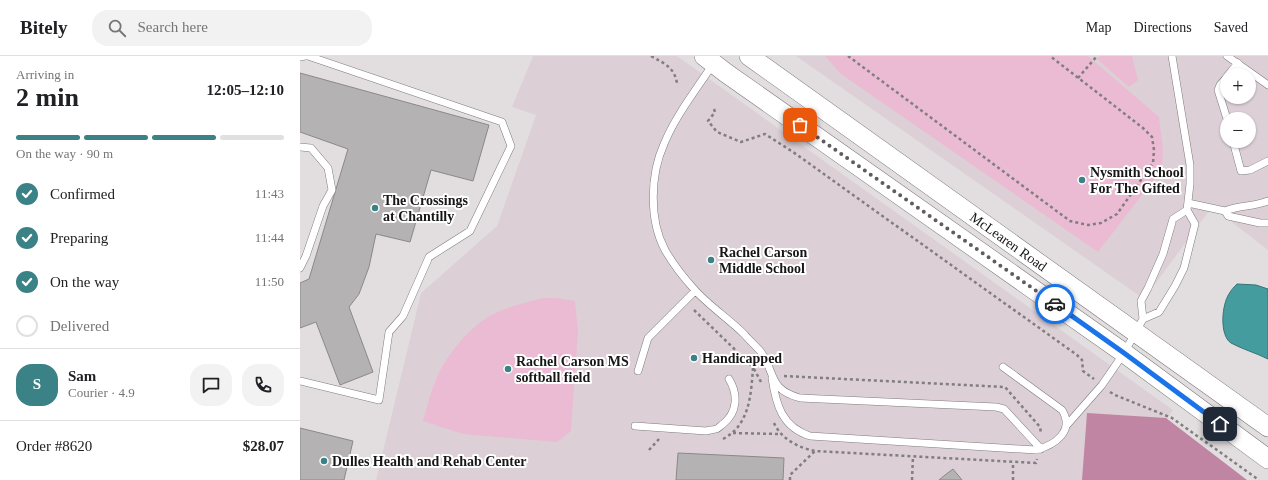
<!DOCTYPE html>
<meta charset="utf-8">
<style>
:root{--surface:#fff;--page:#f2f2f2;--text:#202124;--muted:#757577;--line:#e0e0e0;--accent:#3a8285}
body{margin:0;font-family:Georgia,serif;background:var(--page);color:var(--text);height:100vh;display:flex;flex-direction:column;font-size:15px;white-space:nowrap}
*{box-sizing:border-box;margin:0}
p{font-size:13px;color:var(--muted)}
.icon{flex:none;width:22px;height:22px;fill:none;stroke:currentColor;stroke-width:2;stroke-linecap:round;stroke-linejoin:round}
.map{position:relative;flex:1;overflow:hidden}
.drawer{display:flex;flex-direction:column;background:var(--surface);width:300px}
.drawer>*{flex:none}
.buttons{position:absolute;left:920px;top:12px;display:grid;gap:8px}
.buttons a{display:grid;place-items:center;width:36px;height:36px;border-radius:50%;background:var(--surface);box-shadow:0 1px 3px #0004;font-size:20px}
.pin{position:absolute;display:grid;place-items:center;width:34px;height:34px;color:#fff;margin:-17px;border-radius:8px;box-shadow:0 2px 6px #0006}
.courier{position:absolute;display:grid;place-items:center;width:40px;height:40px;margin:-20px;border:3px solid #1a73e8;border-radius:50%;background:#fff;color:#222;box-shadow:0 1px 5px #0007}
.summary em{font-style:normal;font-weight:700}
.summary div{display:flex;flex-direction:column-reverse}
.summary{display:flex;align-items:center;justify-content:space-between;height:68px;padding:0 16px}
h1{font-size:26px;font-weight:700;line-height:30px}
.bar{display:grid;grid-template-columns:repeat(4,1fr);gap:6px 4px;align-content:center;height:48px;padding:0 16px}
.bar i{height:5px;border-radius:3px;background:var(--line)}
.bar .on{background:var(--accent)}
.bar p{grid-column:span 4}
.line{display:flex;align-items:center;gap:10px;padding:0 16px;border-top:1px solid var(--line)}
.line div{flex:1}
.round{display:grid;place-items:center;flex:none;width:42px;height:42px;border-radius:16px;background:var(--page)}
ol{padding:0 16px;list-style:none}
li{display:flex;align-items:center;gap:12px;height:44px}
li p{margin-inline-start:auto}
li .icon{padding:4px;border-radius:50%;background:var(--accent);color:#fff;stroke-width:4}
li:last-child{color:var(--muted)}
li i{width:22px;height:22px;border:2px solid var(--line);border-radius:50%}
header{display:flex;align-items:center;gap:24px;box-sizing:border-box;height:56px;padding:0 20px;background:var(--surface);border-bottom:1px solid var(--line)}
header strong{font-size:19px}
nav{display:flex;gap:22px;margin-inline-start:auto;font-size:14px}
.search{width:280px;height:36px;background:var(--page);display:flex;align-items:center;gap:10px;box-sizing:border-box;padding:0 14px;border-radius:16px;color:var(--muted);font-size:15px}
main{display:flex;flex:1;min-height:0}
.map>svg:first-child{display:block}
.built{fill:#dcd0d6;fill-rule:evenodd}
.green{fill:#eabbd2}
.forest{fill:#c185a4}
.water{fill:#459c9f;stroke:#377476}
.building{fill:#b5b2b3;stroke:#8b8889}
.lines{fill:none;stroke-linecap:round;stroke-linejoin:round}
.lane-casing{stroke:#7e7a7c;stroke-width:8}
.secondary-casing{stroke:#7e7a7c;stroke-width:20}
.path{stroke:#807e7f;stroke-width:2.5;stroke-dasharray:3 3;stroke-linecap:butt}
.lane{stroke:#fff;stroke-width:7}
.secondary{stroke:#fff;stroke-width:19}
.done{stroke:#5e5c5d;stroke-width:4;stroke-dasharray:0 7.2}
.route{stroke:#1a73e8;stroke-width:5}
.poi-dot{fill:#3a8285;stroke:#fff;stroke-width:1.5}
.labels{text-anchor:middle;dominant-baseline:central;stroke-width:4;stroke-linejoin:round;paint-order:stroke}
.poi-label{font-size:14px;font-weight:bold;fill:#171617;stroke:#fff;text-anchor:start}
.street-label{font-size:14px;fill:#171617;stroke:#fff}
</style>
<header>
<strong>Bitely</strong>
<div class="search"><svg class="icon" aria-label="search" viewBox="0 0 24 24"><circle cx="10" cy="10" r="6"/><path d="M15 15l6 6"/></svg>Search here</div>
<nav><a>Map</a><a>Directions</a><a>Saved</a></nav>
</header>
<main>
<section class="drawer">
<div class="summary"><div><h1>2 min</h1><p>Arriving in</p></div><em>12:05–12:10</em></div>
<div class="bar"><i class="on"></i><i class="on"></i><i class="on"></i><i></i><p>On the way · 90 m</p></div>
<ol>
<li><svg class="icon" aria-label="check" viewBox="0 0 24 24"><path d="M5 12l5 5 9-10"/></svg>Confirmed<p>11:43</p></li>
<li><svg class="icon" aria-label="check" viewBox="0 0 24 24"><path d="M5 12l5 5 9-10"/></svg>Preparing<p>11:44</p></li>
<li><svg class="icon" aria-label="check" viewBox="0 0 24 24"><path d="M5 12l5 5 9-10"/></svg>On the way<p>11:50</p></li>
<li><i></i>Delivered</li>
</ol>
<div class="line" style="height:72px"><b class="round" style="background:var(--accent);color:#fff">S</b><div><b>Sam</b><p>Courier · 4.9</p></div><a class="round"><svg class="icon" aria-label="chat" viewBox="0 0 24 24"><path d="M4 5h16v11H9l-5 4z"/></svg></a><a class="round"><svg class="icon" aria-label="phone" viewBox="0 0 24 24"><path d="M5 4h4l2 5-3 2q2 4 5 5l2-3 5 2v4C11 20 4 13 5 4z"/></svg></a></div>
<div class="line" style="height:52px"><div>Order #8620</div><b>$28.07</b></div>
</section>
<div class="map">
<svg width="968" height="424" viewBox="0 0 968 424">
<rect width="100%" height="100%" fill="#e2dee0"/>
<path class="built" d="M233,0H377L873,354L823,424H76L121,237L197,170L236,59L212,51Z
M496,0H968V194L912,151L844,243ZM927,19H949V41H927ZM927,63H949V85H927Z"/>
<path class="green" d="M525,0H788L859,61L863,94L862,113L798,196L541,18Z
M800,0H832L838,24L829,31L797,3Z
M243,242H256L275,245L278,276L271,375L257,386L163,378L123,365C127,350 131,335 137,321C146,300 168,273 188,261C204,251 225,247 243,242Z"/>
<path class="forest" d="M787,357L866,362L947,424H782Z"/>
<path class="water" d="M937,228L956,229L968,233V303C956,297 942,293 931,287C919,279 922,248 929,238C931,234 934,231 937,228Z"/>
<path class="building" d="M0,17L189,69L173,125L131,114L110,186L76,178L69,211L59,238L49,251L73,316L40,329L16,266L0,272V227L9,223L48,93L0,76Z
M0,372L53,385L44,424H0Z
M378,397L484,402L483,424H376Z
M653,413L662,424H639L645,419Z"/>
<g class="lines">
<g class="lane-casing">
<path id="lane" d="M872,0L890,109V128L887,154
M927,0L968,29
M0,1L5,0
M413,8C396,34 376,59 364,88C350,119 349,164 365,194C373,208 384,222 394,233C408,249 429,263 444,278C449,284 456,290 461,296C476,318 468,333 500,342L696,351L704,353L741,393
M928,19L938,7
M927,21L920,29L918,34L927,63
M933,85L941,115L950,114L968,105
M0,91L11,92L28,112L32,134L23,150L6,200L0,212
M968,145C954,151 939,149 925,155L928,160L960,167H968
M888,147L925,155
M338,315L348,282L395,235
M472,322C476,349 482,371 510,380L736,394C755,389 775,375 762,354L703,311
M0,325L79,344L89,276L103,260L129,201L170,175L211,90L202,66L8,0
M335,370L406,375C409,374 413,374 416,373C418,373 421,369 423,368C438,356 438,338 429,323
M766,370L802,329L824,297L843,263L841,245L848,232L863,198L873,163L887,154L895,168L884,212L875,230L859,256L843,263"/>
</g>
<g class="secondary-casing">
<g id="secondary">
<path d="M404,0L426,17L824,297L968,403"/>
<path id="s1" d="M449,0L968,371"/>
</g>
</g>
<path class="path" d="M351,0C365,8 374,11 377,27
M548,0L770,165L788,169L801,167L817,158L853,107L854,94L852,81L843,72L750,0
M778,22L797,0
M414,53L415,56L408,65L417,76L441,86L465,78L493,96L777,299L782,304L783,315L794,323
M394,254L453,311L461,326
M484,320L705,331L740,371L741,377
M810,336L815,339L872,362L959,424
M474,367C481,383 499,392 515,395L736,407L737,403
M433,377L480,378
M423,383C450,369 451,338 453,312
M349,394L359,383
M490,424V419L515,395
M612,424L613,400
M713,424V406"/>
<use href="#lane" class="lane"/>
<use href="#secondary" class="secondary"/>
</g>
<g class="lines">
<path class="done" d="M500,69L755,248"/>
<path class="route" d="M755,248L824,297L920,368"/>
</g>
<g class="poi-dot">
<circle cx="782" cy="124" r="4"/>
<circle cx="75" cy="152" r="4"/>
<circle cx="411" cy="204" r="4"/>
<circle cx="394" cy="302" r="4"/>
<circle cx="208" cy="313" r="4"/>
<circle cx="24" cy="405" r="4"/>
</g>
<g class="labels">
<g class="poi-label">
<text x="790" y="116">Nysmith School<tspan x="790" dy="16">For The Gifted</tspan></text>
<text x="83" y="144">The Crossings<tspan x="83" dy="16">at Chantilly</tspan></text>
<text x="419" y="196">Rachel Carson<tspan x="419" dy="16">Middle School</tspan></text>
<text x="402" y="302">Handicapped</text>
<text x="216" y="305">Rachel Carson MS<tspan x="216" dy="16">softball field</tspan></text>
<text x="32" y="405">Dulles Health and Rehab Center</text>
</g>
<g class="street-label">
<text stroke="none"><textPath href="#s1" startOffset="319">McLearen Road</textPath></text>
</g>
</g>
</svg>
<div class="buttons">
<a>+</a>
<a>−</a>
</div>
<div class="pin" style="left:500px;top:69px;background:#ea580c"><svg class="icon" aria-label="bag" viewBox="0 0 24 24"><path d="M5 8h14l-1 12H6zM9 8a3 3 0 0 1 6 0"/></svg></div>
<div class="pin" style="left:920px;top:368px;background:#1f2937"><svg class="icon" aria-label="home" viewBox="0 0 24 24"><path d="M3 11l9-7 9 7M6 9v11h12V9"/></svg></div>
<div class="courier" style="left:755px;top:248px"><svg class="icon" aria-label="car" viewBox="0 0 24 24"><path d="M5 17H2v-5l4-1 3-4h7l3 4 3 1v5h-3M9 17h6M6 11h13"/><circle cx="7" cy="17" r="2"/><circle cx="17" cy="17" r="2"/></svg></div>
</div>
</main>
